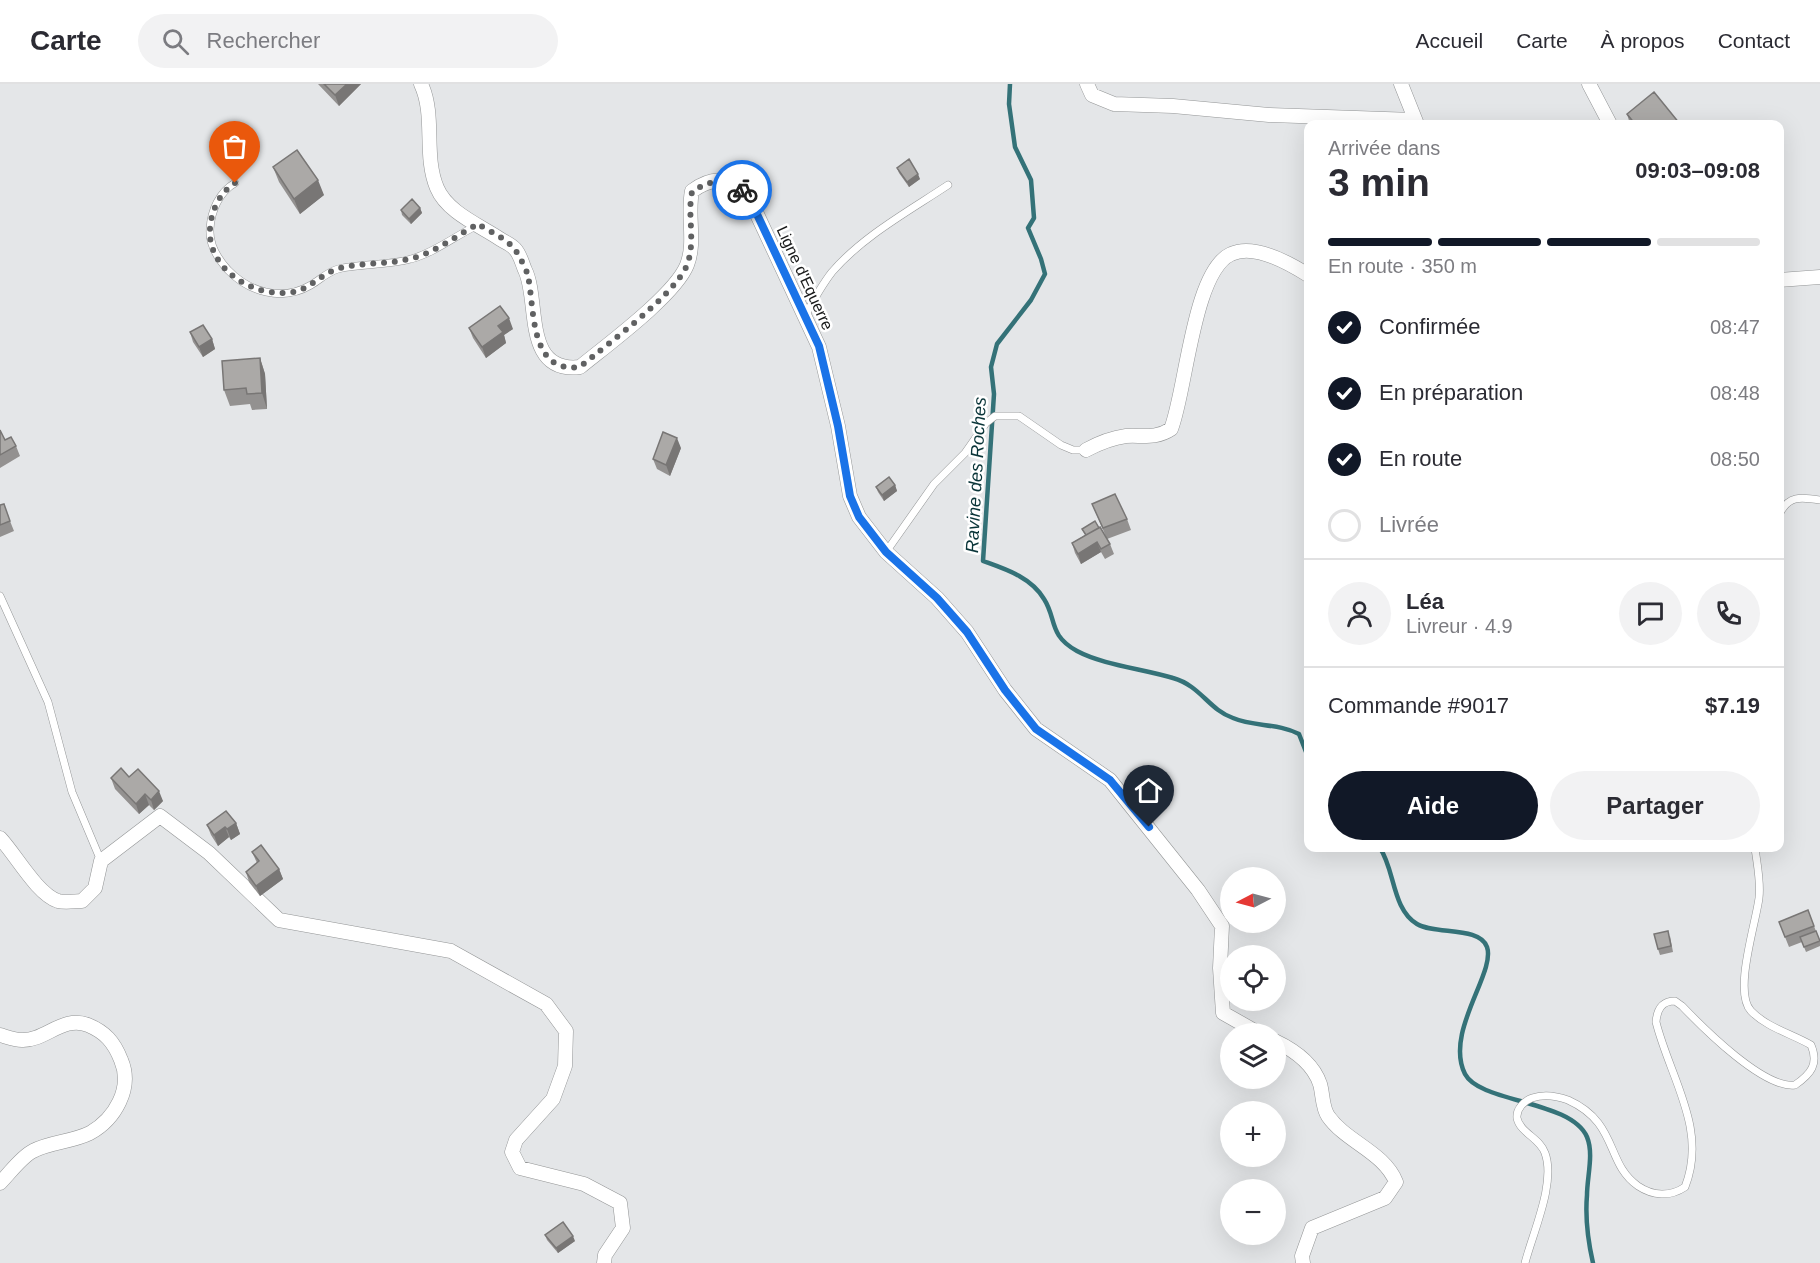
<!DOCTYPE html>
<html lang="fr">
<meta charset="utf-8">
<style>
:root{--surface:#fff;--page:#f2f2f3;--text:#2b2b33;--muted:#7c7c81;--line:#e1e1e2;--accent:#111827}
body{margin:0;font-family:Helvetica,sans-serif;background:var(--page);color:var(--text);height:100vh;display:flex;flex-direction:column;font-size:22px;white-space:nowrap}
*{box-sizing:border-box;margin:0}
p{font-size:20px;color:var(--muted)}
.icon{flex:none;width:33px;height:33px;fill:none;stroke:currentColor;stroke-width:2;stroke-linecap:round;stroke-linejoin:round}
.map{position:relative;flex:1;overflow:hidden}
.sheet{position:absolute;left:1304px;top:36px;width:480px;height:732px;display:flex;flex-direction:column;background:var(--surface);border-radius:12px;box-shadow:0 6px 24px #0002}
.sheet>*{flex:none}
.needle{width:39px;rotate:264deg}
.fabs{position:absolute;left:1220px;top:783px;display:grid;gap:12px}
.fabs a{display:grid;place-items:center;width:66px;height:66px;border-radius:50%;background:var(--surface);box-shadow:0 6px 24px #0002;font-size:30px}
.pin{position:absolute;display:grid;place-items:center;width:51px;height:51px;color:#fff;margin:-62px -26px;border-radius:50% 50% 50% 0;rotate:-45deg;box-shadow:0 0 6px #0007}
.pin .icon{rotate:45deg}
.courier{position:absolute;display:grid;place-items:center;width:60px;height:60px;margin:-30px;border:4px solid #1a73e8;border-radius:50%;background:#fff;color:#222;box-shadow:0 2px 8px #0007}
.overview em{font-style:normal;font-weight:700}
.overview div{display:flex;flex-direction:column-reverse}
.overview{display:flex;align-items:center;justify-content:space-between;height:102px;padding:0 24px}
h1{font-size:39px;font-weight:700;line-height:45px}
.bar{display:grid;grid-template-columns:repeat(4,1fr);gap:9px 6px;align-content:center;height:72px;padding:0 24px}
.bar i{height:8px;border-radius:4px;background:var(--line)}
.bar .on{background:var(--accent)}
.bar p{grid-column:span 4}
.line{display:flex;align-items:center;gap:15px;padding:0 24px;border-top:2px solid var(--line)}
.line div{flex:1}
.round{display:grid;place-items:center;flex:none;width:63px;height:63px;border-radius:32px;background:var(--page)}
ol{padding:0 24px;list-style:none}
li{display:flex;align-items:center;gap:18px;height:66px}
li p{margin-inline-start:auto}
li .icon{padding:6px;border-radius:50%;background:var(--accent);color:#fff;stroke-width:4}
li:last-child{color:var(--muted)}
li i{width:33px;height:33px;border:3px solid var(--line);border-radius:50%}
.button{display:flex;gap:12px;margin-top:auto;padding:12px 24px}
.button a{flex:1;height:69px;border-radius:36px;background:var(--accent);color:#fff;font-size:24px;font-weight:700;line-height:69px;text-align:center}
.button a+a{background:var(--page);color:var(--text)}
header{display:flex;align-items:center;gap:36px;box-sizing:border-box;height:84px;padding:0 30px;background:var(--surface);border-bottom:2px solid var(--line)}
header strong{font-size:28px}
nav{display:flex;gap:33px;margin-inline-start:auto;font-size:21px}
.search{width:420px;height:54px;background:var(--page);display:flex;align-items:center;gap:15px;box-sizing:border-box;padding:0 21px;border-radius:33px;color:var(--muted);font-size:22px}
.map>svg:first-child{display:block}
.lines{fill:none;stroke-linecap:round;stroke-linejoin:round}
.stream{stroke:#347278;stroke-width:4.5}
.service-casing{stroke:#939596;stroke-width:8}
.minor-casing{stroke:#939596;stroke-width:15}
.service{stroke:#fff;stroke-width:7}
.minor{stroke:#fff;stroke-width:14}
.wall{fill:#939190}
.shaded-wall{fill:#787675}
.building{fill:#aba9a7;stroke:#787675;stroke-width:1.5}
.done{stroke:#606162;stroke-width:6;stroke-dasharray:0 10.8}
.route{stroke:#1a73e8;stroke-width:8}
.labels{text-anchor:middle;dominant-baseline:central;stroke-width:5;stroke-linejoin:round;paint-order:stroke}
.street-label{font-size:16px;fill:#191a1a;stroke:#fff}
.water-label{font-size:18px;font-style:italic;fill:#0a3539;stroke:#fff}
</style>
<header>
<strong>Carte</strong>
<div class="search"><svg class="icon" aria-label="search" viewBox="0 0 24 24"><circle cx="10" cy="10" r="6"/><path d="M15 15l6 6"/></svg>Rechercher</div>
<nav><a>Accueil</a><a>Carte</a><a>À propos</a><a>Contact</a></nav>
</header>
<div class="map">
<svg width="1820" height="1179" viewBox="0 0 1820 1179">
<rect width="100%" height="100%" fill="#e4e6e8"/>
<g class="lines">
<path class="stream" d="M1010,0L1009,20L1015,63L1031,96L1034,134L1028,144L1041,175L1045,190L1031,216L997,260L991,283L994,310L983,477C1005,485 1031,493 1044,515C1057,535 1048,551 1077,567C1103,581 1144,585 1173,594C1201,602 1208,625 1233,634C1254,643 1278,639 1299,650L1308,673
M1380,764C1395,786 1392,825 1417,840C1435,851 1480,842 1487,863C1496,889 1444,948 1465,990C1480,1019 1571,1016 1587,1053C1594,1070 1587,1093 1587,1111C1585,1134 1588,1157 1593,1179"/>
<g class="service-casing">
<path id="service" d="M235,99C219,108 211,127 210,145C209,160 218,175 228,186C249,208 282,218 311,201C320,196 327,188 338,185C362,179 387,182 411,175C434,169 455,152 476,142
M805,232C813,217 821,202 832,188C863,152 909,127 948,101
M1779,431C1788,411 1801,413 1820,416
M886,468L934,400L965,369L986,339L995,332H1019L1061,361L1073,366H1086
M0,512L48,618L72,708L101,777
M1525,1179C1533,1148 1556,1099 1545,1069C1540,1054 1520,1049 1517,1034C1516,1025 1524,1017 1532,1014C1543,1010 1557,1012 1568,1016C1619,1039 1605,1079 1638,1102C1653,1112 1670,1113 1685,1103C1708,1045 1670,994 1656,938C1657,926 1661,917 1675,917L1682,922C1704,945 1764,1005 1795,1001C1811,990 1819,980 1811,961C1792,950 1766,943 1751,927C1733,908 1756,839 1759,814C1761,798 1757,780 1755,764"/>
</g>
<g class="minor-casing">
<path id="minor" d="M421,0C436,32 423,71 437,104C447,128 479,141 500,155C505,158 512,161 515,165C520,170 522,179 525,186C540,216 522,290 580,283C607,261 675,211 687,181C696,158 687,131 692,107C721,86 738,99 755,126L819,263L838,342L850,412L859,433L886,468L937,514L967,548L1005,606L1036,645L1110,696L1198,806L1222,842L1220,884L1223,929L1260,950
M1087,0L1092,11L1114,20L1173,22L1269,31L1414,36
M1401,0L1417,40
M1589,0L1610,40
M1779,196L1820,193
M1086,366C1099,359 1111,354 1126,352C1142,351 1156,355 1171,345C1186,308 1193,187 1231,170C1254,159 1289,179 1308,191
M0,754C16,771 37,810 58,817C65,819 76,817 82,817L95,804L101,777L160,732L209,769L279,836L451,867L546,920L566,947L565,982L553,1015L516,1056L512,1068L520,1084L584,1100L620,1119L623,1144L605,1171L604,1179
M0,951C7,953 15,956 22,956C45,957 63,931 88,941C105,948 114,958 121,976C133,1004 115,1035 90,1049C72,1058 50,1058 33,1067C21,1073 10,1089 0,1099
M1275,957C1294,966 1313,979 1320,1000C1323,1010 1322,1023 1328,1032C1346,1058 1384,1068 1396,1098L1385,1114L1312,1144L1302,1172L1303,1179"/>
</g>
<use href="#service" class="service"/>
<use href="#minor" class="minor"/>
</g>
<path class="wall" d="M318,0H361L339,22Z
M1627,30L1680,40H1630Z
M273,83L324,111L300,130L279,98Z
M897,84L920,95L909,103L899,89Z
M420,124L422,129L411,140L402,131L401,126Z
M469,244L513,245L504,251L506,259L486,274L473,254Z
M190,248L212,255L215,265L203,273L193,258Z
M260,274L265,290L267,325L252,326L250,320L230,322L224,306Z
M0,346L5,356L16,362L20,372L0,384Z
M681,364L670,392L657,385L653,375Z
M895,401L897,407L884,417L878,408L876,403Z
M1092,420L1127,435L1131,446L1107,455Z
M0,421L10,437L14,447L0,453Z
M1099,444L1110,460L1114,470L1105,475L1101,468L1081,480L1075,469L1072,459L1085,451L1082,445Z
M129,693L163,717L154,726L149,721L139,730L115,705L111,694Z
M236,739L240,750L231,756L229,753L218,762L211,751L207,741Z
M252,768L279,785L283,795L260,812L249,798L246,788L257,779Z
M1808,826L1820,858V862L1806,868L1802,858L1789,863L1779,838Z
M1670,852L1673,868L1660,871L1658,865Z
M545,1151L575,1157L558,1169L547,1156Z"/>
<path class="shaded-wall" d="M347,0H361L339,22L335,11Z
M918,90L920,95L909,103L907,98Z
M318,96L324,111L300,130L294,115Z
M420,124L422,129L411,140L409,135Z
M509,234L513,245L504,251L506,259L486,274L482,263L498,242Z
M212,255L215,265L203,273L199,263Z
M260,274L265,290L267,325L262,309Z
M677,354L681,364L670,392L666,381Z
M895,401L897,407L884,417L882,411Z
M1097,458L1101,468L1081,480L1078,470Z
M159,707L163,717L154,726L151,716Z
M145,710L149,721L139,730L136,720Z
M236,739L240,750L231,756L227,745Z
M225,743L229,753L218,762L214,751Z
M279,785L283,795L260,812L256,802Z
M573,1152L575,1157L558,1169L556,1164Z"/>
<path class="building" d="M324,0H347L335,11Z
M1654,8L1680,40H1635L1627,30Z
M297,66L318,96L294,115L273,83Z
M909,75L918,90L907,98L897,84Z
M412,115L420,124L409,135L401,126Z
M500,222L509,234L498,242L503,248L482,263L469,244Z
M203,241L212,255L199,263L190,248Z
M260,274L262,309L247,310L246,304L224,306L222,277Z
M0,346L5,356L11,353L16,362L0,371Z
M663,348L677,354L666,381L653,375Z
M889,393L895,401L882,411L876,403Z
M1115,410L1127,435L1103,444L1092,420Z
M4,420L10,437L0,441V421Z
M1095,437L1099,444L1086,451L1082,445Z
M1100,443L1110,460L1101,465L1097,458L1078,470L1072,459Z
M121,684L129,693L138,685L159,707L151,716L145,710L136,720L111,694Z
M226,727L236,739L227,745L225,743L214,751L207,741Z
M261,761L279,785L256,802L246,788L259,777L252,768Z
M1808,826L1814,842L1785,853L1779,838Z
M1668,847L1671,862L1658,865L1654,850Z
M1816,847L1820,857L1804,863L1800,853Z
M563,1138L573,1152L556,1164L545,1151Z"/>
<g class="lines">
<path class="done" d="M235,99C220,108 211,127 210,145C207,186 256,215 293,208C310,205 321,190 337,185C360,178 385,181 409,175C433,170 456,152 478,140C489,147 509,156 516,167C520,174 526,184 528,192C535,226 529,290 580,283C607,260 675,211 687,181C696,158 687,131 692,108C710,95 723,95 742,106"/>
<path class="route" d="M742,106L755,126L819,262L838,342L850,412L859,433L886,468L937,514L967,548L1005,606L1036,645L1110,696L1149,743"/>
</g>
<g class="labels">
<g class="street-label">
<text transform="translate(805 194) rotate(65)">Ligne d'Equerre</text>
</g>
<g class="water-label">
<text transform="translate(976 391) rotate(-87)">Ravine des Roches</text>
</g>
</g>
</svg>
<div class="fabs">
<a><svg class="needle" viewBox="-14 -14 28 28"><path d="M0-13l5 13h-10z" fill="#e53935"/><path d="M0 13l5-13h-10z" fill="#7c7c81"/></svg></a>
<a><svg class="icon" aria-label="locate" viewBox="0 0 24 24"><circle cx="12" cy="12" r="6"/><path d="M12 2v4M12 18v4M2 12h4M18 12h4"/></svg></a>
<a><svg class="icon" aria-label="layers" viewBox="0 0 24 24"><path d="M12 4l9 5-9 5-9-5zM3 14l9 5 9-5"/></svg></a>
<a>+</a>
<a>−</a>
</div>
<div class="pin" style="left:235px;top:99px;background:#ea580c"><svg class="icon" aria-label="bag" viewBox="0 0 24 24"><path d="M5 8h14l-1 12H6zM9 8a3 3 0 0 1 6 0"/></svg></div>
<div class="pin" style="left:1149px;top:743px;background:#1f2937"><svg class="icon" aria-label="home" viewBox="0 0 24 24"><path d="M3 11l9-7 9 7M6 9v11h12V9"/></svg></div>
<div class="courier" style="left:742px;top:106px"><svg class="icon" aria-label="bike" viewBox="0 0 24 24"><circle cx="6" cy="16" r="4"/><circle cx="18" cy="16" r="4"/><path d="M6 16l4-8h5l3 8M10 8l3 8H6M13 5h3"/></svg></div>
<section class="sheet">
<div class="overview"><div><h1>3 min</h1><p>Arrivée dans</p></div><em>09:03–09:08</em></div>
<div class="bar"><i class="on"></i><i class="on"></i><i class="on"></i><i></i><p>En route · 350 m</p></div>
<ol>
<li><svg class="icon" aria-label="check" viewBox="0 0 24 24"><path d="M5 12l5 5 9-10"/></svg>Confirmée<p>08:47</p></li>
<li><svg class="icon" aria-label="check" viewBox="0 0 24 24"><path d="M5 12l5 5 9-10"/></svg>En préparation<p>08:48</p></li>
<li><svg class="icon" aria-label="check" viewBox="0 0 24 24"><path d="M5 12l5 5 9-10"/></svg>En route<p>08:50</p></li>
<li><i></i>Livrée</li>
</ol>
<div class="line" style="height:108px"><a class="round"><svg class="icon" aria-label="person" viewBox="0 0 24 24"><circle cx="12" cy="8" r="4"/><path d="M4 21q1-7 8-7t8 7"/></svg></a><div><b>Léa</b><p>Livreur · 4.9</p></div><a class="round"><svg class="icon" aria-label="chat" viewBox="0 0 24 24"><path d="M4 5h16v11H9l-5 4z"/></svg></a><a class="round"><svg class="icon" aria-label="phone" viewBox="0 0 24 24"><path d="M5 4h4l2 5-3 2q2 4 5 5l2-3 5 2v4C11 20 4 13 5 4z"/></svg></a></div>
<div class="line" style="height:78px"><div>Commande #9017</div><b>$7.19</b></div>
<div class="button"><a>Aide</a><a>Partager</a></div>
</section>
</div>
